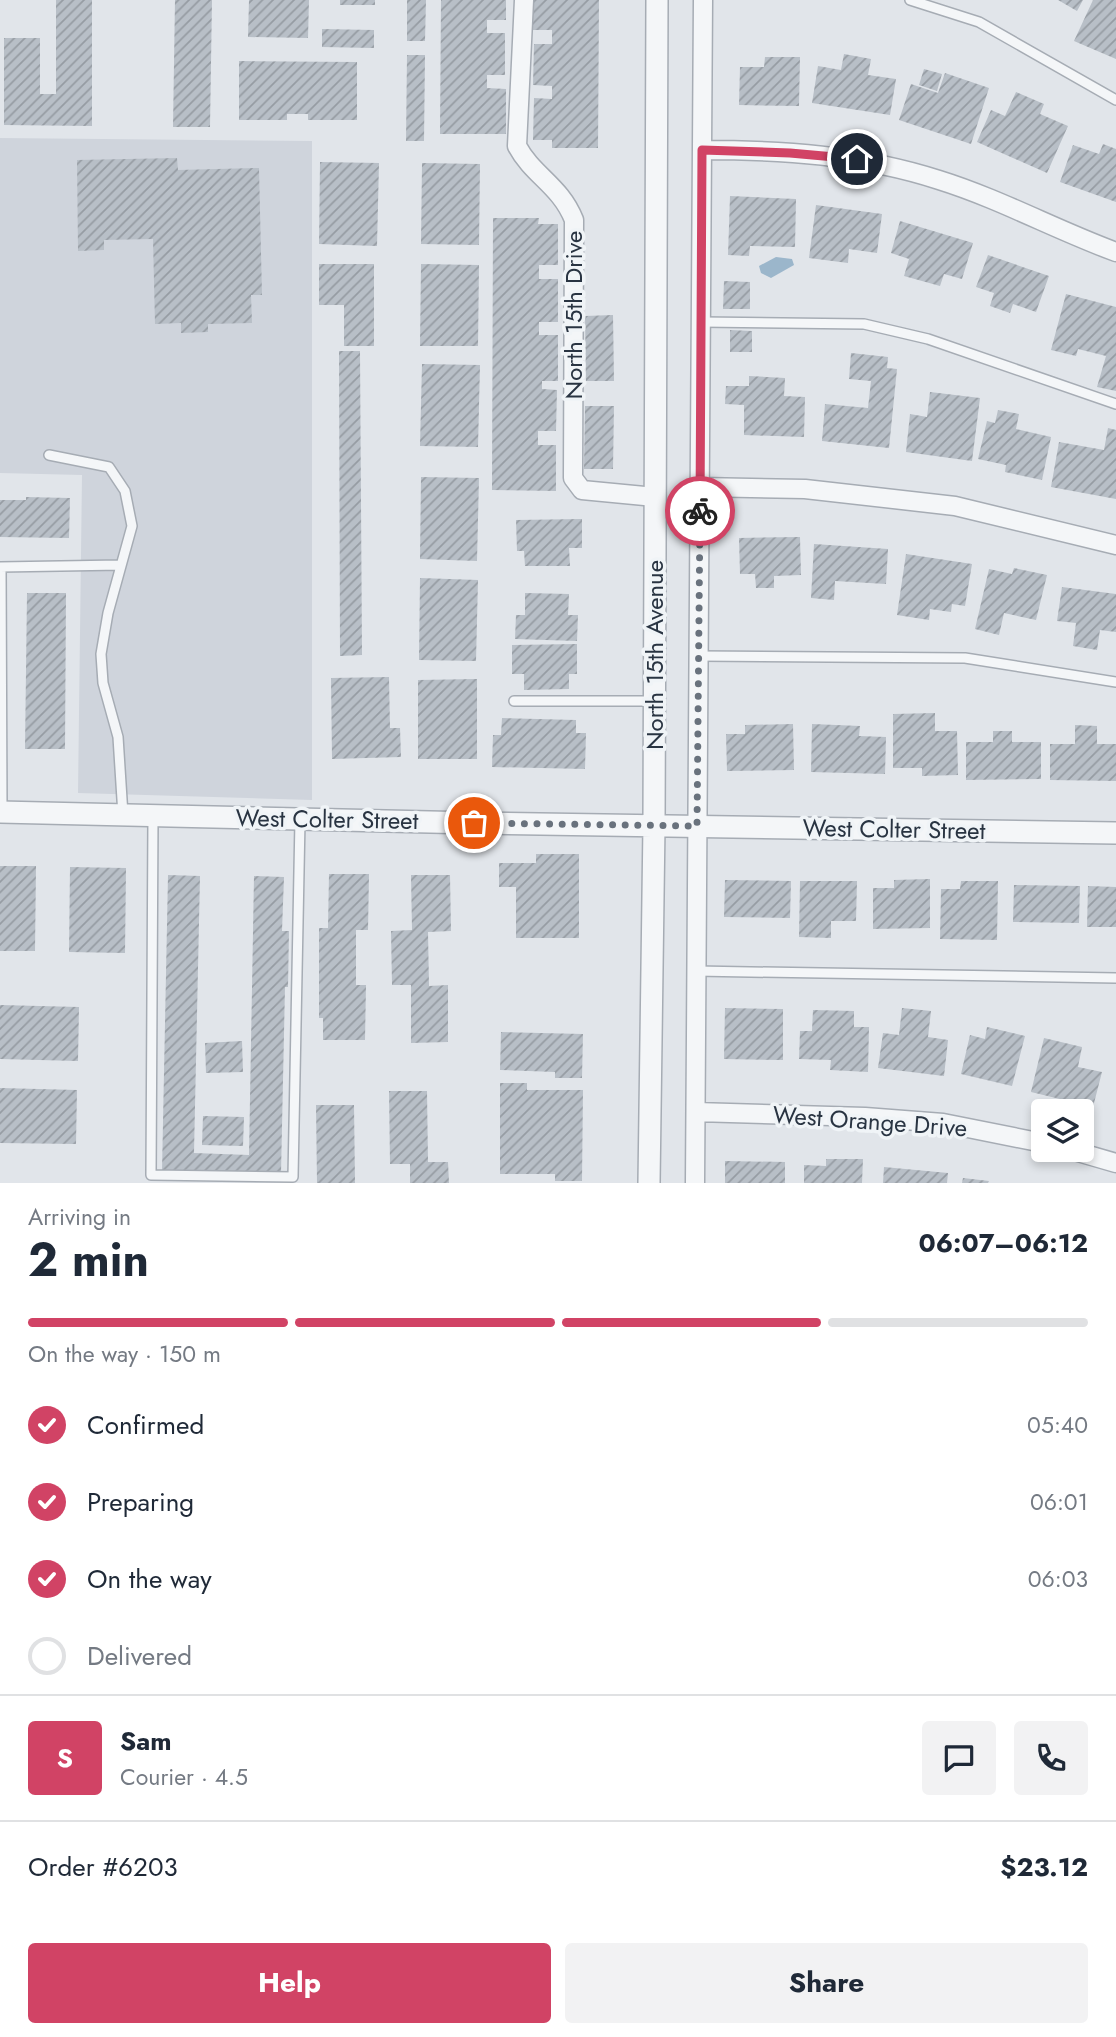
<!DOCTYPE html>
<meta charset="utf-8">
<style>
:root{--surface:#fff;--page:#f2f2f3;--text:#1f2937;--muted:#747a83;--line:#e0e1e3;--accent:#d14365}
body{margin:0;font-family:Jost,sans-serif;background:var(--page);color:var(--text);height:100vh;display:flex;flex-direction:column;font-size:26px;white-space:nowrap}
*{box-sizing:border-box;margin:0}
p{font-size:23px;color:var(--muted)}
.icon{flex:none;width:38px;height:38px;fill:none;stroke:currentColor;stroke-width:2;stroke-linecap:round;stroke-linejoin:round}
.map{position:relative;height:1183px;overflow:hidden}
.panel{display:flex;flex-direction:column;background:var(--surface);flex:1}
.panel>*{flex:none}
.controls{position:absolute;left:1031px;top:1099px;display:grid;gap:14px}
.controls a{display:grid;place-items:center;width:63px;height:63px;border-radius:7px;background:var(--surface);box-shadow:0 4px 10px #0003;font-size:35px}
.pin{position:absolute;display:grid;place-items:center;width:60px;height:60px;color:#fff;margin:-30px;border:4px solid #fff;border-radius:50%;box-shadow:0 2px 7px #0007}
.courier{position:absolute;display:grid;place-items:center;width:70px;height:70px;margin:-35px;border:5px solid #d14365;border-radius:50%;background:#fff;color:#222;box-shadow:0 2px 9px #0007}
.head em{font-style:normal;font-weight:700}
.head div{display:flex;flex-direction:column-reverse}
.head{display:flex;align-items:center;justify-content:space-between;height:119px;padding:0 28px}
h1{font-size:46px;font-weight:700;line-height:52px}
.bar{display:grid;grid-template-columns:repeat(4,1fr);gap:10px 7px;align-content:center;height:84px;padding:0 28px}
.bar i{height:9px;border-radius:5px;background:var(--line)}
.bar .current{background:var(--accent)}
.bar p{grid-column:span 4}
.line{display:flex;align-items:center;gap:18px;padding:0 28px;border-top:2px solid var(--line)}
.line div{flex:1}
.round{display:grid;place-items:center;flex:none;width:74px;height:74px;border-radius:7px;background:var(--page)}
ol{padding:0 28px;list-style:none}
li{display:flex;align-items:center;gap:21px;height:77px}
li p{margin-inline-start:auto}
li .icon{padding:7px;border-radius:50%;background:var(--accent);color:#fff;stroke-width:4}
li:last-child{color:var(--muted)}
li i{width:38px;height:38px;border:4px solid var(--line);border-radius:50%}
.primary-button{display:flex;gap:14px;margin-top:auto;padding:14px 28px}
.primary-button a{flex:1;height:80px;border-radius:7px;background:var(--accent);color:#fff;font-size:28px;font-weight:700;line-height:80px;text-align:center}
.primary-button a+a{background:var(--page);color:var(--text)}
.map>svg:first-child{display:block}
.built{fill:#cfd4dc}
.water{fill:#9bb6cb}
.building{fill:url(#building-hatch)}
.lines{fill:none;stroke-linecap:round;stroke-linejoin:round}
.service-casing{stroke:#a6acb4;stroke-width:12}
.minor-casing{stroke:#a6acb4;stroke-width:21}
.tertiary-casing{stroke:#a6acb4;stroke-width:24}
.service{stroke:#f4f6f8;stroke-width:9}
.minor{stroke:#f4f6f8;stroke-width:18}
.tertiary{stroke:#f4f6f8;stroke-width:21}
.done{stroke:#69727d;stroke-width:7;stroke-dasharray:0 12.6}
.route{stroke:#d14365;stroke-width:9}
.labels{text-anchor:middle;dominant-baseline:central;stroke-width:7;stroke-linejoin:round;paint-order:stroke}
.street-label{font-size:24px;fill:#293442;stroke:#f0f4f7}
</style>
<div class="map">
<svg width="1116" height="1183" viewBox="0 0 1116 1183">
<defs>
<pattern id="building-hatch" width="6" height="6" patternUnits="userSpaceOnUse" patternTransform="scale(1.75)"><rect width="6" height="6" fill="#b8bfc7"/><path d="M-1 1l2-2M0 6l6-6M5 7l2-2" fill="none" stroke="#969ca3"/></pattern>
</defs>
<rect width="100%" height="100%" fill="#e1e5ea"/>
<path class="built" d="M0,138L312,141V800L78,793L82,475L0,473Z"/>
<path class="water" d="M776,257L792,259L794,265L771,278L761,273L759,266Z"/>
<path class="building" d="M56,0H92V126L4,125V38H40V94H56Z
M175,0H212L210,127H173Z
M249,0H309L308,38L248,37Z
M340,0H375V5H340Z
M407,0H426L425,41H407Z
M441,0H506V20H487V33H505V75H487V88L506,89V134H440Z
M533,0H599L598,148H552V140H533L534,98L552,99V86L533,85L534,44H552V30H533Z
M1058,0H1083L1077,11Z
M1093,0H1116V59L1074,41Z
M322,29L374,30V48L322,47Z
M844,54L871,59L868,75L896,79L890,115L812,103L818,66L841,70Z
M407,55H425L424,141H406Z
M765,57H800L799,106L739,105L740,67H764Z
M239,61L357,62V120H308V114H287V120H239Z
M924,69L942,74L937,91L919,85Z
M945,73L989,88L971,144L899,120L911,84L938,93Z
M1016,92L1044,104L1040,114L1068,126L1047,173L977,142L991,110L1005,116Z
M1103,144L1116,149V202L1060,182L1073,145L1099,154Z
M177,158L178,170L259,168L262,295H251L252,323L208,324V332L181,333V323L155,324L153,239L104,240V250L78,251L77,160Z
M320,162L379,163L377,246L319,244Z
M422,163L480,164L479,245L421,244Z
M730,196L796,199L795,247L750,246L749,256L728,255Z
M816,205L882,214L877,253L849,249L848,263L809,258Z
M493,218H539L538,224H558V265H539V279H558V322H539V335H558V381H542V389L557,390L556,431H538V445H556V491L492,490Z
M900,221L973,243L962,279L944,274L940,286L904,276L909,259L891,253Z
M988,255L1049,276L1036,312L1013,304L1010,313L990,306L994,293L976,287Z
M319,264H374V346H344V305H319Z
M421,264L479,265L478,346H420Z
M724,281L750,282V309H723Z
M1066,294L1116,307V391L1097,387L1106,356L1078,349L1076,356L1051,350Z
M613,315L614,381H586L585,316Z
M730,330L752,331V352H730Z
M339,351H360L362,655L340,656Z
M851,353L888,357L887,368L897,369L889,448L822,441L825,404L868,408L871,381L849,379Z
M422,364L480,365L478,447L420,446Z
M749,376L785,378L784,396L805,397L804,437L744,435V405L725,404L726,386H749Z
M930,392L980,398L972,461L906,452L910,414L927,417Z
M585,406H614L613,469H584Z
M998,410L1019,414L1016,429L1051,437L1042,480L1005,472L1006,465L978,459L987,421L995,423Z
M1108,428L1116,430V499L1051,487L1059,442L1104,450Z
M421,477L479,478L477,561L420,559Z
M26,497L70,498L69,538L0,537V500H26Z
M582,519V548H569L570,566H525L524,551H517L516,520Z
M800,537L801,575L774,576V588H756L755,574H740L739,538Z
M814,544L888,549L886,584L835,581L834,600L811,598Z
M906,554L972,564L965,606L952,604L951,612L930,609L929,620L897,615Z
M1014,568L1047,575L1036,620L1004,613L999,635L975,629L989,569L1012,574Z
M420,578L478,580L476,661L419,660Z
M1062,587L1116,594V632L1100,630L1097,650L1073,646L1076,623L1057,621Z
M27,593H66L65,749H25Z
M525,593L569,594L568,615H578L577,641L515,639L516,615H525Z
M577,644V674H569V689L524,690V674H512V645Z
M389,677L390,728H400L401,757L332,759L331,678Z
M477,679V759H418V680Z
M935,713V731H957L958,775L922,776V768H893V714Z
M502,718L576,720V733H586L585,769L492,767L493,735H501Z
M793,724L794,770L727,771L726,734H745V725Z
M812,724L860,726L859,736L886,737L885,774L811,772Z
M1075,725L1097,726V744H1116V781L1050,780V744H1075Z
M993,731H1012V742H1041V779L966,780V742H993Z
M536,854H579V938H516V887H499V863H536Z
M0,866H36L35,951H0Z
M70,867L126,868L125,953L69,952Z
M329,874H369L368,930H356V985H366L365,1040H323V1018H319V928H328Z
M168,875L200,876L194,1153L249,1155L254,876L284,877L282,931H289L288,987H285L281,1174L162,1172Z
M411,875H450L451,931L428,932L429,986L448,985V1042L411,1043V985H392L391,931L412,930Z
M930,879V928L873,929V888H894V880Z
M725,880L791,881L790,918L724,917Z
M800,881H857L856,921H831V938L799,937Z
M961,881H998L997,940L940,939L941,889H960Z
M1014,885L1080,886L1079,923L1013,922Z
M1088,886L1116,887V927H1087Z
M0,1005L79,1007L78,1061L0,1059Z
M725,1008L783,1009V1060L724,1059Z
M902,1008L931,1011L928,1037L948,1040L944,1076L878,1068L883,1033L899,1035Z
M813,1010L854,1011V1027H869L868,1072L830,1070L831,1060L799,1059L800,1031H812Z
M987,1027L1025,1036L1012,1086L961,1074L970,1035L985,1039Z
M501,1032L583,1034L582,1078H555V1072L500,1070Z
M1044,1038L1082,1047L1078,1067L1102,1072L1093,1107L1031,1092Z
M242,1041L243,1072L206,1073L205,1043Z
M500,1083H527V1090H583L582,1181H555V1174H500Z
M0,1088L77,1090L76,1144L0,1143Z
M389,1091H427L428,1162H448L449,1183H410V1164H390Z
M316,1105H354L355,1183H317Z
M203,1116L244,1117L243,1146L202,1145Z
M826,1159H863L862,1183H804V1165L826,1166Z
M725,1161L785,1162V1183H725Z
M884,1167L948,1173L947,1183H883Z
M963,1178L989,1181L988,1183H962Z"/>
<g class="lines">
<g class="service-casing">
<path id="service" d="M910,0L979,22L1116,100
M701,322L864,324L928,339L1116,404
M49,455L109,467L125,491L132,526L108,613L101,654L103,683L118,737L123,815
M0,567L121,565
M1,567L2,811
M699,656L965,658L1116,682
M514,701H654
M153,817L151,1175L293,1177L300,820
M696,971L1116,978"/>
</g>
<g class="minor-casing">
<path id="minor" d="M524,0L517,146C533,176 560,185 574,220L573,478L582,490L655,497
M702,150C782,150 862,155 939,180C1000,199 1056,230 1116,252
M700,487L805,489L955,506L1116,545
M696,1112L865,1117L943,1123L1043,1143
M1071,1150L1116,1163
M695,1183L703,0"/>
</g>
<g class="tertiary-casing">
<path id="tertiary" d="M0,812L474,823L1116,833
M649,1183L654,825L657,0"/>
</g>
<use href="#service" class="service"/>
<use href="#minor" class="minor"/>
<use href="#tertiary" class="tertiary"/>
</g>
<g class="lines">
<path class="done" d="M474,823L697,826L700,511"/>
<path class="route" d="M700,511L702,150L790,153L857,159"/>
</g>
<g class="labels">
<g class="street-label">
<text transform="translate(573 315) rotate(-90)">North 15th Drive</text>
<text transform="translate(654 655) rotate(-90)">North 15th Avenue</text>
<text transform="translate(327 819) rotate(1)">West Colter Street</text>
<text transform="translate(894 829) rotate(1)">West Colter Street</text>
<text transform="translate(870 1121) rotate(4)">West Orange Drive</text>
</g>
</g>
</svg>
<div class="controls">
<a><svg class="icon" aria-label="layers" viewBox="0 0 24 24"><path d="M12 4l9 5-9 5-9-5zM3 14l9 5 9-5"/></svg></a>
</div>
<div class="pin" style="left:474px;top:823px;background:#ea580c"><svg class="icon" aria-label="bag" viewBox="0 0 24 24"><path d="M5 8h14l-1 12H6zM9 8a3 3 0 0 1 6 0"/></svg></div>
<div class="pin" style="left:857px;top:159px;background:#1f2937"><svg class="icon" aria-label="home" viewBox="0 0 24 24"><path d="M3 11l9-7 9 7M6 9v11h12V9"/></svg></div>
<div class="courier" style="left:700px;top:511px"><svg class="icon" aria-label="bike" viewBox="0 0 24 24"><circle cx="6" cy="16" r="4"/><circle cx="18" cy="16" r="4"/><path d="M6 16l4-8h5l3 8M10 8l3 8H6M13 5h3"/></svg></div>
</div>
<section class="panel">
<div class="head"><div><h1>2 min</h1><p>Arriving in</p></div><em>06:07–06:12</em></div>
<div class="bar"><i class="current"></i><i class="current"></i><i class="current"></i><i></i><p>On the way · 150 m</p></div>
<ol>
<li><svg class="icon" aria-label="check" viewBox="0 0 24 24"><path d="M5 12l5 5 9-10"/></svg>Confirmed<p>05:40</p></li>
<li><svg class="icon" aria-label="check" viewBox="0 0 24 24"><path d="M5 12l5 5 9-10"/></svg>Preparing<p>06:01</p></li>
<li><svg class="icon" aria-label="check" viewBox="0 0 24 24"><path d="M5 12l5 5 9-10"/></svg>On the way<p>06:03</p></li>
<li><i></i>Delivered</li>
</ol>
<div class="line" style="height:126px"><b class="round" style="background:var(--accent);color:#fff">S</b><div><b>Sam</b><p>Courier · 4.5</p></div><a class="round"><svg class="icon" aria-label="chat" viewBox="0 0 24 24"><path d="M4 5h16v11H9l-5 4z"/></svg></a><a class="round"><svg class="icon" aria-label="phone" viewBox="0 0 24 24"><path d="M5 4h4l2 5-3 2q2 4 5 5l2-3 5 2v4C11 20 4 13 5 4z"/></svg></a></div>
<div class="line" style="height:91px"><div>Order #6203</div><b>$23.12</b></div>
<div class="primary-button"><a>Help</a><a>Share</a></div>
</section>
